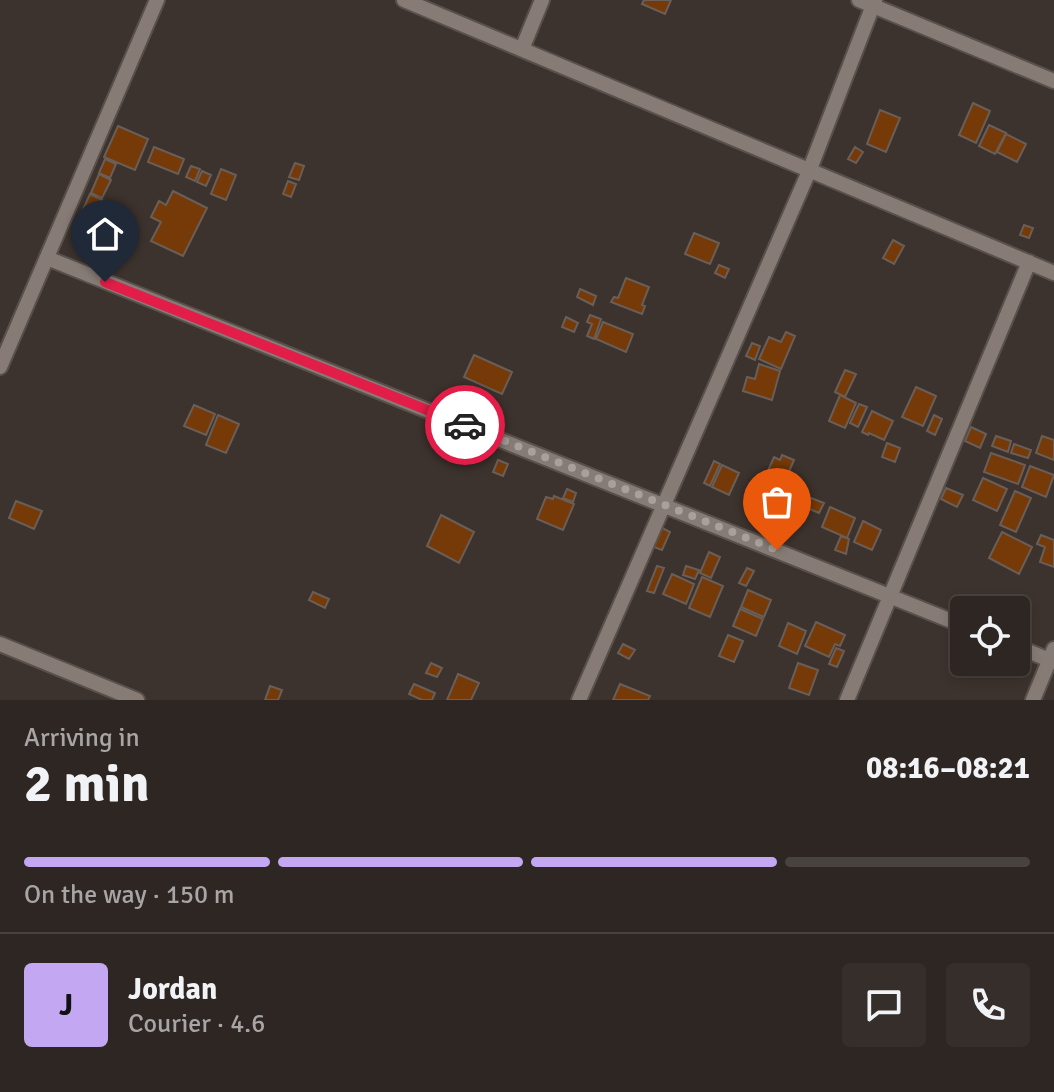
<!DOCTYPE html>
<meta charset="utf-8">
<style>
:root{--surface:#2e2622;--page:#362e2a;--text:#f1f3f6;--muted:#a7a5a5;--line:#494340;--accent:#c3a7f2}
body{margin:0;font-family:Signika,sans-serif;background:var(--page);color:var(--text);height:100vh;display:flex;flex-direction:column;font-size:30px;white-space:nowrap}
*{box-sizing:border-box;margin:0}
p{font-size:26px;color:var(--muted)}
.icon{flex:none;width:44px;height:44px;fill:none;stroke:currentColor;stroke-width:2;stroke-linecap:round;stroke-linejoin:round}
.map{position:relative;height:700px;overflow:hidden}
.side{display:flex;flex-direction:column;background:var(--surface);flex:1}
.side>*{flex:none}
.fabs{position:absolute;left:950px;top:596px;display:grid;gap:16px}
.fabs a{display:grid;place-items:center;width:80px;height:80px;border-radius:8px;background:var(--surface);box-shadow:0 4px 12px #0003,0 0 0 2px var(--line);font-size:40px}
.pin{position:absolute;display:grid;place-items:center;width:68px;height:68px;color:#fff;margin:-82px -34px;border-radius:50% 50% 50% 0;rotate:-45deg;box-shadow:0 0 8px #0007}
.pin .icon{rotate:45deg}
.courier{position:absolute;display:grid;place-items:center;width:80px;height:80px;margin:-40px;border:6px solid #e11d48;border-radius:50%;background:#fff;color:#222;box-shadow:0 2px 10px #0007}
.head em{font-style:normal;font-weight:700}
.head div{display:flex;flex-direction:column-reverse}
.head{display:flex;align-items:center;justify-content:space-between;height:136px;padding:0 24px}
h1{font-size:52px;font-weight:700;line-height:60px}
.bar{display:grid;grid-template-columns:repeat(4,1fr);gap:12px 8px;align-content:center;height:96px;padding:0 24px}
.bar i{height:10px;border-radius:6px;background:var(--line)}
.bar .on{background:var(--accent)}
.bar p{grid-column:span 4}
.line{display:flex;align-items:center;gap:20px;padding:0 24px;border-top:2px solid var(--line)}
.line div{flex:1}
.round{display:grid;place-items:center;flex:none;width:84px;height:84px;border-radius:8px;background:var(--page)}
.map>svg:first-child{display:block}
.building{fill:#753a07;stroke:#695e58;stroke-width:2}
.lines{fill:none;stroke-linecap:round;stroke-linejoin:round}
.street-casing{stroke:#59504c;stroke-width:18}
.street{stroke:#877c75;stroke-width:14}
.done{stroke:#a7a09b;stroke-width:8;stroke-dasharray:0 14.4}
.route{stroke:#e11d48;stroke-width:10}
</style>
<div class="map">
<svg width="1054" height="700" viewBox="0 0 1054 700">
<rect width="100%" height="100%" fill="#3d332e"/>
<path class="building" d="M644,0H671L665,14L642,4Z
M973,103L990,111L976,143L959,135Z
M880,110L900,118L886,152L867,144Z
M989,125L1006,133L995,154L979,146Z
M118,126L148,139L135,170L104,157Z
M1006,134L1026,144L1017,162L997,152Z
M154,147L184,159L178,174L148,162Z
M855,147L863,152L856,163L848,159Z
M105,159L116,164L110,178L99,173Z
M295,163L304,166L299,180L289,177Z
M191,166L200,169L195,181L186,177Z
M221,169L236,175L226,200L211,194Z
M202,171L211,175L206,186L197,182Z
M99,174L111,180L102,198L91,193Z
M288,181L296,184L291,197L283,194Z
M173,191L207,208L183,256L151,241L161,222L151,217L159,201L166,205Z
M90,194L102,200L92,222L80,216Z
M1024,225L1033,228L1029,238L1020,235Z
M694,233L719,243L710,264L685,254Z
M893,240L904,246L894,264L883,258Z
M719,265L729,269L725,278L715,273Z
M626,278L649,287L642,305L645,306L642,314L611,302L614,297L618,298Z
M580,289L596,296L593,305L577,297Z
M590,315L601,319L594,339L587,336L592,324L587,322Z
M566,317L578,323L574,332L562,327Z
M603,322L633,334L626,352L596,339Z
M786,332L795,336L781,369L759,359L769,337L781,342Z
M752,343L760,346L755,360L746,356Z
M474,355L512,372L502,394L464,377Z
M759,364L780,371L772,400L743,391L747,377L755,379Z
M845,370L856,374L845,397L835,392Z
M916,387L936,396L923,426L902,417Z
M840,395L856,403L845,428L829,421Z
M859,404L867,407L858,427L850,423Z
M194,405L215,414L206,435L184,426Z
M872,411L893,421L884,440L869,433L868,435L862,432Z
M218,415L239,424L226,453L206,445Z
M934,415L942,419L935,435L927,431Z
M971,427L986,434L980,448L965,441Z
M996,436L1011,441L1008,452L992,446Z
M1042,436L1054,440V460L1036,453Z
M887,443L900,448L895,462L882,457Z
M1014,444L1031,450L1028,458L1011,453Z
M991,453L1025,465L1018,484L984,472Z
M782,455L794,460L784,483L766,475L774,457L780,460Z
M498,460L508,464L503,476L493,472Z
M714,461L720,464L710,486L704,483Z
M722,465L739,473L729,495L712,487Z
M1030,466L1054,475L1046,497L1022,487Z
M983,478L1007,489L997,511L973,500Z
M782,487L800,497L791,515L773,506Z
M946,488L963,495L957,507L941,499Z
M567,489L576,493L573,502L563,498Z
M1015,491L1031,498L1016,532L1000,525Z
M554,496L574,504L563,530L537,519L546,497L553,499Z
M811,498L824,503L819,513L807,508Z
M16,501L42,511L34,529L9,518Z
M830,507L855,518L847,538L822,527Z
M441,515L474,532L459,563L427,546Z
M863,521L881,530L872,550L854,542Z
M662,528L670,532L662,550L654,547Z
M1002,532L1032,547L1019,574L989,558Z
M1041,535L1054,540V567L1040,562L1045,547L1037,544Z
M841,536L849,539L846,554L835,550Z
M709,552L720,557L711,578L700,573Z
M657,566L664,568L654,593L647,591Z
M686,566L699,570L695,579L683,575Z
M747,568L754,571L746,586L739,583Z
M672,574L694,584L686,604L663,594Z
M702,577L723,586L710,617L689,608Z
M748,590L771,600L764,617L741,607Z
M313,592L329,599L325,608L309,600Z
M740,609L763,619L756,636L733,626Z
M816,622L845,635L840,646L835,644L829,657L805,646Z
M788,623L806,631L797,654L779,646Z
M728,635L743,641L734,662L719,656Z
M623,644L635,650L629,659L618,653Z
M836,648L844,651L837,667L829,664Z
M431,663L442,668L437,677L426,673Z
M798,663L818,670L809,695L789,688Z
M458,674L479,683L471,700H447Z
M414,684L435,693L432,700H422L409,694Z
M620,684L650,696L648,700H613Z
M270,686L282,690L278,700H265Z"/>
<g class="lines">
<g class="street-casing">
<path id="street" d="M404,0L1054,273
M859,0L1054,81
M522,49L542,0
M47,258L964,626
M0,367L157,0
M0,644L137,700
M1016,646L1054,662
M579,700L810,169L875,0
M847,700L1029,262
M1033,700L1054,649"/>
</g>
<use href="#street" class="street"/>
</g>
<g class="lines">
<path class="done" d="M465,425L777,550"/>
<path class="route" d="M105,282L465,425"/>
</g>
</svg>
<div class="fabs">
<a><svg class="icon" aria-label="locate" viewBox="0 0 24 24"><circle cx="12" cy="12" r="6"/><path d="M12 2v4M12 18v4M2 12h4M18 12h4"/></svg></a>
</div>
<div class="pin" style="left:777px;top:550px;background:#ea580c"><svg class="icon" aria-label="bag" viewBox="0 0 24 24"><path d="M5 8h14l-1 12H6zM9 8a3 3 0 0 1 6 0"/></svg></div>
<div class="pin" style="left:105px;top:282px;background:#1f2937"><svg class="icon" aria-label="home" viewBox="0 0 24 24"><path d="M3 11l9-7 9 7M6 9v11h12V9"/></svg></div>
<div class="courier" style="left:465px;top:425px"><svg class="icon" aria-label="car" viewBox="0 0 24 24"><path d="M5 17H2v-5l4-1 3-4h7l3 4 3 1v5h-3M9 17h6M6 11h13"/><circle cx="7" cy="17" r="2"/><circle cx="17" cy="17" r="2"/></svg></div>
</div>
<section class="side">
<div class="head"><div><h1>2 min</h1><p>Arriving in</p></div><em>08:16–08:21</em></div>
<div class="bar"><i class="on"></i><i class="on"></i><i class="on"></i><i></i><p>On the way · 150 m</p></div>
<div class="line" style="height:144px"><b class="round" style="background:var(--accent);color:#111">J</b><div><b>Jordan</b><p>Courier · 4.6</p></div><a class="round"><svg class="icon" aria-label="chat" viewBox="0 0 24 24"><path d="M4 5h16v11H9l-5 4z"/></svg></a><a class="round"><svg class="icon" aria-label="phone" viewBox="0 0 24 24"><path d="M5 4h4l2 5-3 2q2 4 5 5l2-3 5 2v4C11 20 4 13 5 4z"/></svg></a></div>
</section>
